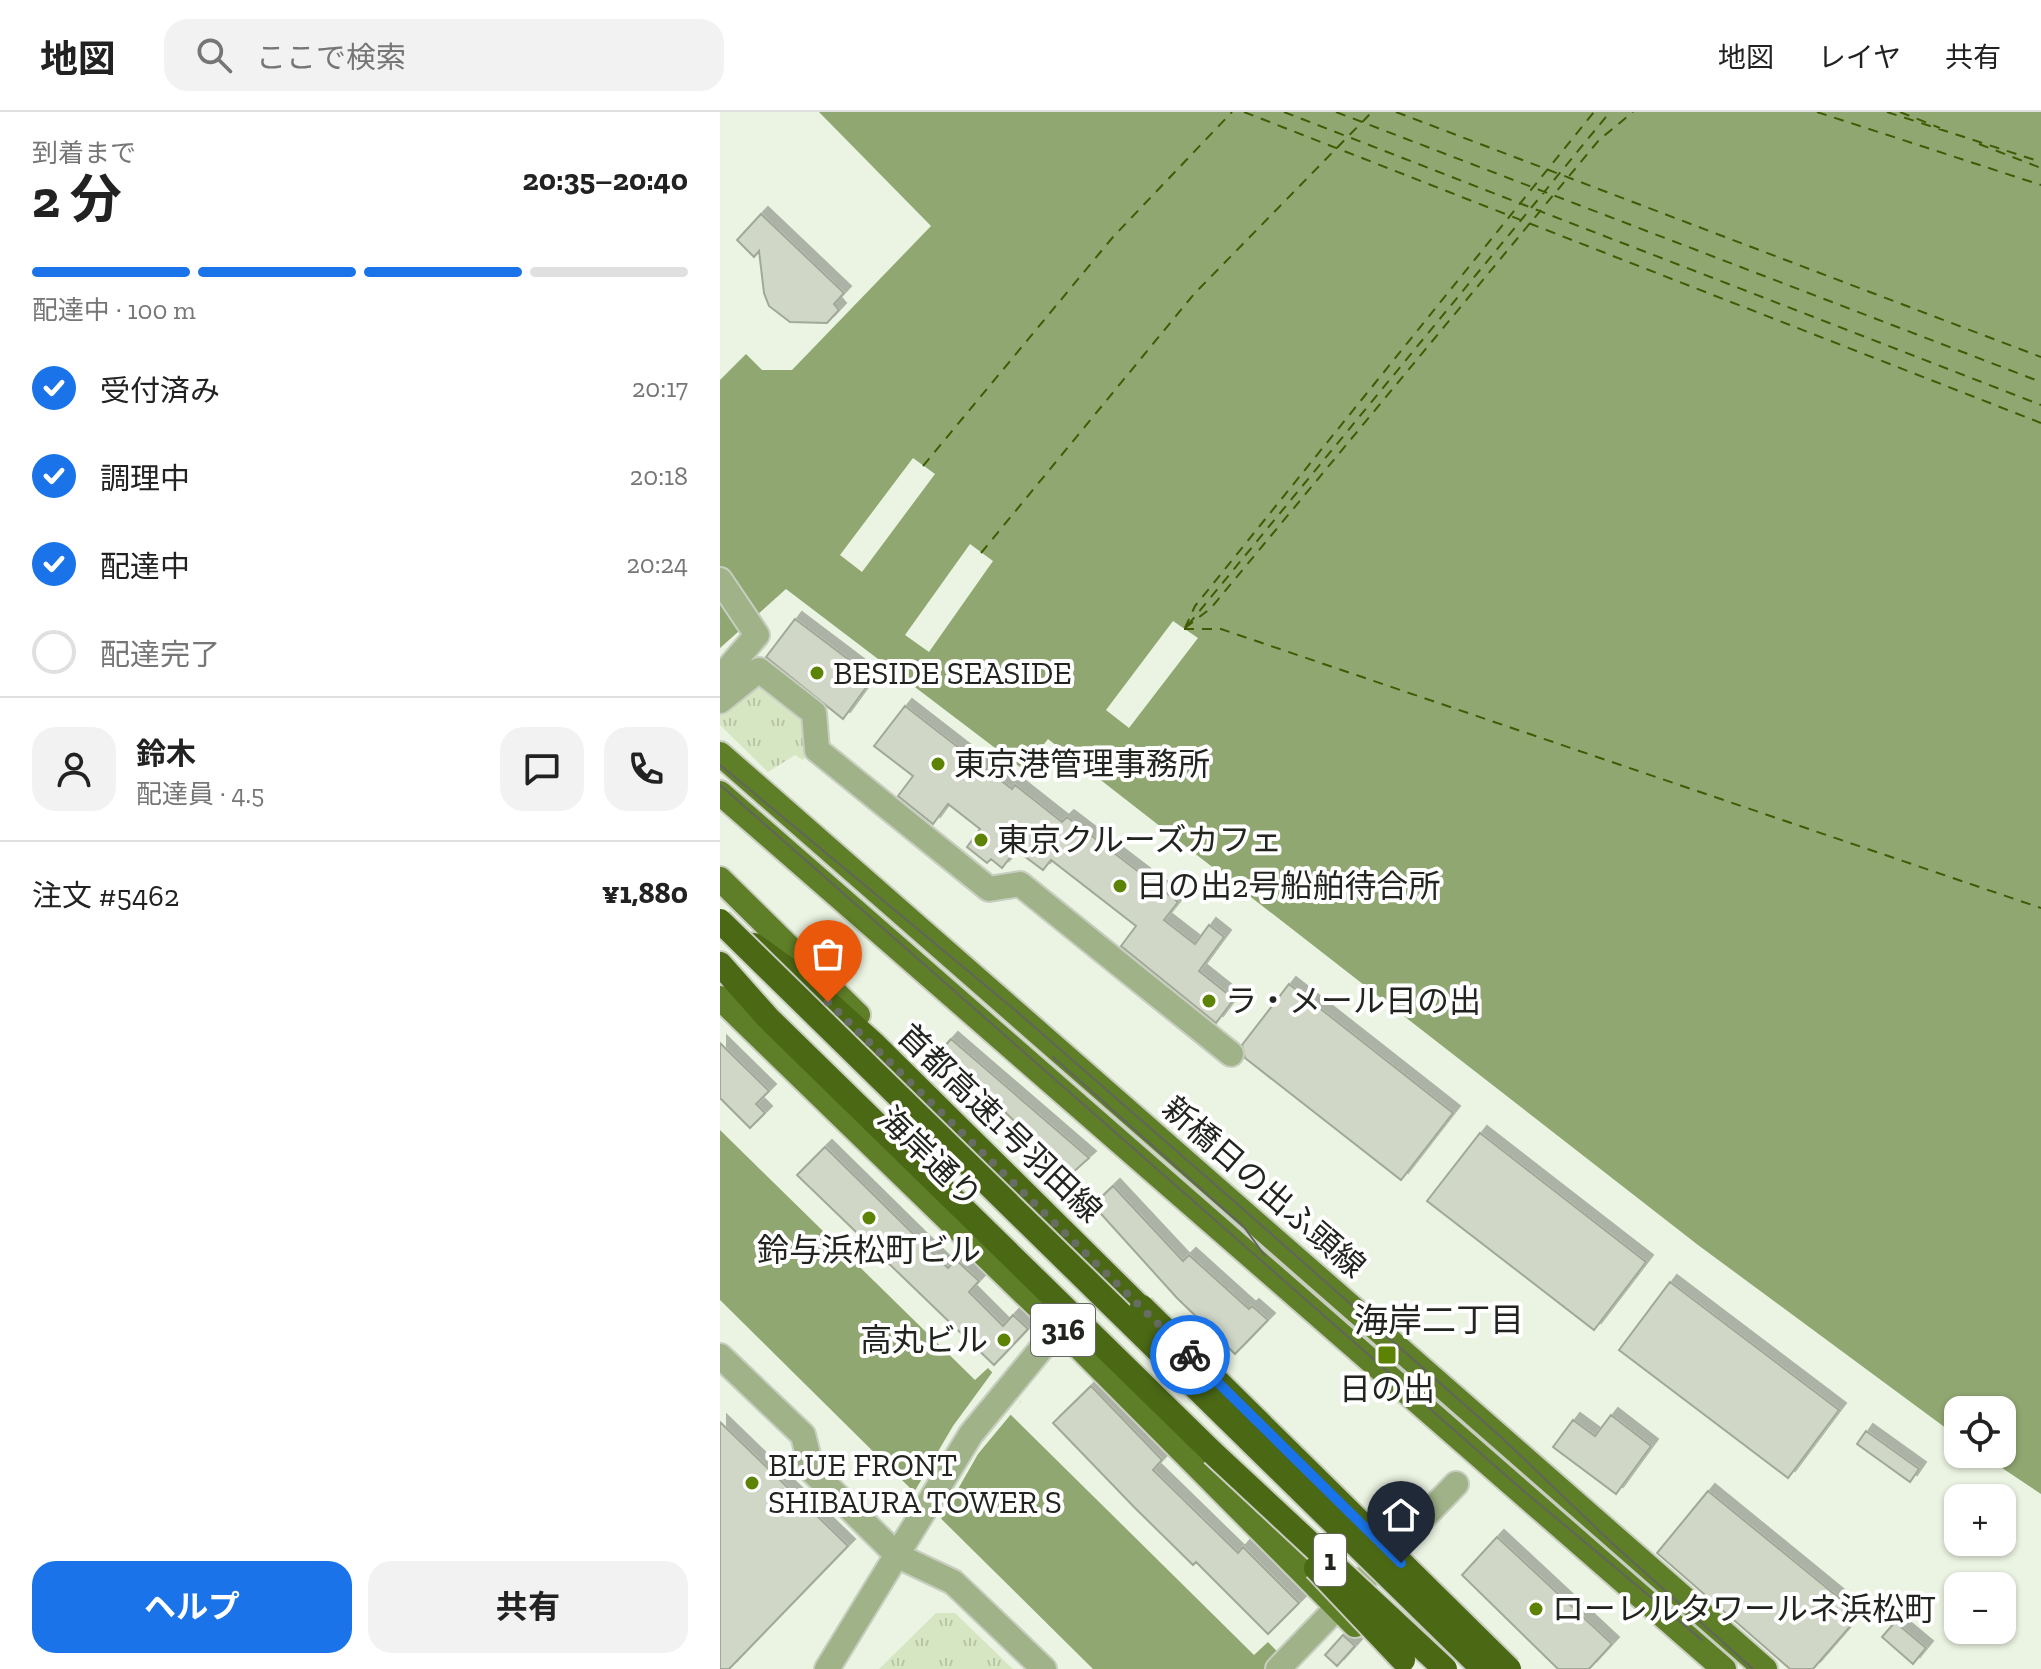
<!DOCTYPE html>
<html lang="ja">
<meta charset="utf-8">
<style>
:root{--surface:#fff;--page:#f2f2f2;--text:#222;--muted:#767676;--line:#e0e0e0;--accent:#1a73e8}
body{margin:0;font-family:"Zilla Slab","Noto Sans JP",serif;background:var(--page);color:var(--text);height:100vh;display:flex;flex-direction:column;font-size:30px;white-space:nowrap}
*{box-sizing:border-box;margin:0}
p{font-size:26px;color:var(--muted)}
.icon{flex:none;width:44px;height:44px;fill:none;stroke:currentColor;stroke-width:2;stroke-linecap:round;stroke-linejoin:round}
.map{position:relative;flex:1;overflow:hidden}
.panel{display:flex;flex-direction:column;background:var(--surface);width:720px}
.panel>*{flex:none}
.tools{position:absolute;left:1224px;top:1284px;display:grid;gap:16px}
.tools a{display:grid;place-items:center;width:72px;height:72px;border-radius:16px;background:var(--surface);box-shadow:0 2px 6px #0004;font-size:40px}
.pin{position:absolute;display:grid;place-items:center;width:68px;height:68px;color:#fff;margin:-82px -34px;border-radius:50% 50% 50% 0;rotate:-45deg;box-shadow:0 0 8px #0007}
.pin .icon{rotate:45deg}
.courier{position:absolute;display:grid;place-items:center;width:80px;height:80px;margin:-40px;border:6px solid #1a73e8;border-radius:50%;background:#fff;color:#222;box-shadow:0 2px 10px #0007}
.headline em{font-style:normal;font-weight:700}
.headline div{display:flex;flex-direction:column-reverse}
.headline{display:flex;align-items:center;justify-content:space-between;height:136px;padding:0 32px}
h1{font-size:52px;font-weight:700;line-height:60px}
.bar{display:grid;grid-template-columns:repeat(4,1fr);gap:12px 8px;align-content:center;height:96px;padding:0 32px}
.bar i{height:10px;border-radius:6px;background:var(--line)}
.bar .on{background:var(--accent)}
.bar p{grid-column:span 4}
.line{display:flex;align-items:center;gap:20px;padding:0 32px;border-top:2px solid var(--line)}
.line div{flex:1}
.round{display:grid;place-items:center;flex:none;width:84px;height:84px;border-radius:24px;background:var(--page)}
ol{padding:0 32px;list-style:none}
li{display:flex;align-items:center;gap:24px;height:88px}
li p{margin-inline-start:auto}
li .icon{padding:8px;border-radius:50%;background:var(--accent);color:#fff;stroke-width:4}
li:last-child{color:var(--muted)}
li i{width:44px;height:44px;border:4px solid var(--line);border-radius:50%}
.primary-button{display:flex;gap:16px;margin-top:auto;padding:16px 32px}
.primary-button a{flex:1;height:92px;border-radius:24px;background:var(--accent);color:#fff;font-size:32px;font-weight:700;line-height:92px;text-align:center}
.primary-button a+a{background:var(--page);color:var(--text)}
header{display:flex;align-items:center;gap:48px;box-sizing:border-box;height:112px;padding:0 40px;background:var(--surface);border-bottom:2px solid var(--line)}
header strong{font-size:38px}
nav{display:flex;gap:44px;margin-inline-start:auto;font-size:28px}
.search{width:560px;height:72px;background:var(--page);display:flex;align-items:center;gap:20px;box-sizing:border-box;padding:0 28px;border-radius:24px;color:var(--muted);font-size:30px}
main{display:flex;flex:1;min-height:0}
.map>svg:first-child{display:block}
.grass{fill:url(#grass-tufts)}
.water{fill:#90a771}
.pier{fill:#ebf3e2}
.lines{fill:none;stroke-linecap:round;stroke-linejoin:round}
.ferry{stroke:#405b04;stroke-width:2;stroke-dasharray:10 8;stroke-linecap:butt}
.building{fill:#d0d7c7;stroke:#a1a898;stroke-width:2;filter:url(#shadow)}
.minor-casing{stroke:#c7cebf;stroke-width:28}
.major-casing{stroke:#c7cebf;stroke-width:28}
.highway-casing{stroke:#c7cebf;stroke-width:28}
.minor{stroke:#a0b288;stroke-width:24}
.major{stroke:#5e7e27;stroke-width:24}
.highway{stroke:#4b6815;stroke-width:24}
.tram{stroke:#61655c;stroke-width:2}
.highway-bridge-casing{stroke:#c7cebf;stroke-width:28;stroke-linecap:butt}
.highway-bridge{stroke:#4b6815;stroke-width:24}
.done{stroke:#686d63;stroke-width:8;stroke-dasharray:0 14.4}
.route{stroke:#1a73e8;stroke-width:10}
.poi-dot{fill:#5d8304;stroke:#fff;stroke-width:3}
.labels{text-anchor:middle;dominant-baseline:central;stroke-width:8;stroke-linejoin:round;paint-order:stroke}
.shield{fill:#fff;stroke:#646662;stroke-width:2}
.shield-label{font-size:30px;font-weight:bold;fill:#22251f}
.poi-label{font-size:32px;fill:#22251f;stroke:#fff;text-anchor:start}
.street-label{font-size:32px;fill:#22251f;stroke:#fff}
.neighbourhood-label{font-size:34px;fill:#22251f;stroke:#fff}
</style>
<header>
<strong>地図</strong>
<div class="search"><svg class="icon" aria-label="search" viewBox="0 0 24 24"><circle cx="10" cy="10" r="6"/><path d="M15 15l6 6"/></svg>ここで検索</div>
<nav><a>地図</a><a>レイヤ</a><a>共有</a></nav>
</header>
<main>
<section class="panel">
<div class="headline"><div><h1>2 分</h1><p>到着まで</p></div><em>20:35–20:40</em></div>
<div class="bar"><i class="on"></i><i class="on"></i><i class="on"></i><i></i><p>配達中 · 100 m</p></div>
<ol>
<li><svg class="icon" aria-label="check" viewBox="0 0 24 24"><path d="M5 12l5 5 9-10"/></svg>受付済み<p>20:17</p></li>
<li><svg class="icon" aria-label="check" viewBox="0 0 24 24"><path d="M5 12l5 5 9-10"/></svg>調理中<p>20:18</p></li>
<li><svg class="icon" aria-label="check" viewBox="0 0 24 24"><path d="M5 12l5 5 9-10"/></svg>配達中<p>20:24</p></li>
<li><i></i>配達完了</li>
</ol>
<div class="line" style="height:144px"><a class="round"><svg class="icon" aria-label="person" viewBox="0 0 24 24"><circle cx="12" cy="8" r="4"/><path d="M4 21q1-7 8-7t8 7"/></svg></a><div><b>鈴木</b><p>配達員 · 4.5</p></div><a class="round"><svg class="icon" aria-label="chat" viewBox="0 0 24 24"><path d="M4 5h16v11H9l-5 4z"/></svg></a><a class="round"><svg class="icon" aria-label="phone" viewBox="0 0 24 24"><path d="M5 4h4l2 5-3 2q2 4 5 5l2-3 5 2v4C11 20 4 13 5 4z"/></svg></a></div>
<div class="line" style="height:104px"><div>注文 #5462</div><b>¥1,880</b></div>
<div class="primary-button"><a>ヘルプ</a><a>共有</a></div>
</section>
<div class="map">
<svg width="1321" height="1557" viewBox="0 0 1321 1557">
<defs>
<pattern id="grass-tufts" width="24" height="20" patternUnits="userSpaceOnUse" patternTransform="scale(2)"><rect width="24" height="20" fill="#d6e6c2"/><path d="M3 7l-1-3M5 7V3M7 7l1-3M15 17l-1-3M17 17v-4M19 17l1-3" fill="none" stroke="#b7c5a6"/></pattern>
<filter id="shadow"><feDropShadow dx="7" dy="-7" stdDeviation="0" flood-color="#0004"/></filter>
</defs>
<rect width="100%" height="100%" fill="#ebf3e2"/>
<path class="grass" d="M33,568L82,606L87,643L83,648L75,643L48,660L0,613V597Z
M216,1501H235L293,1557H159Z"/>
<path class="water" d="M99,0H1321V1382L1261,1342H1282V1298H1238V1325L978,1133L328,627L304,658L66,477L0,536V268L26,242L42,258H72L211,114Z
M0,1018L255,1268L268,1256L301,1290L290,1302L534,1543L548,1530L574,1557H373L0,1188Z"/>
<path class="pier" d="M193,346L215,362L142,460L120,443Z
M250,432L273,449L209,540L185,523Z
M453,509L478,526L409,616L386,598Z
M274,1258L301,1290L258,1342L221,1407L193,1382L233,1314Z"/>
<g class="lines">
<path class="ferry" d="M524,0L1321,311
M564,0L1321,293
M616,0L1321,270
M676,0L1321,245
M1097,0L1321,73
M1167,0L1321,50
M1180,0L1220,16
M1259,32L1321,56
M203,354L393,125L512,0
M261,441L474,182L652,0
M468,513L890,0
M465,516L491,496L879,28L913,0
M465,516L475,494L874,0
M464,517H501L1321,796"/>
</g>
<path class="building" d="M41,102L124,181L114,192L119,198L107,211L70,210L49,194L44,181L39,139L34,145L17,128Z
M75,507L153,566L123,607L46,545Z
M185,594L292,677L295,673L342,710L347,705L458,790L444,808L475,832L489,813L504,825L479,859L514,887L496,911L401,834L416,814L331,748L323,758L296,738L282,756L271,747L267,751L247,735L260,717L228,692L213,712L178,684L193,664L154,634Z
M569,872L733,1001L681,1068L525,946L522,933Z
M231,927L369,1046L350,1063L221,938Z
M0,931L49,979L36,992L45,1001L30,1016L0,986Z
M760,1021L926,1150L874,1218L707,1089Z
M105,1035L228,1156L236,1148L259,1169L249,1180L283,1214L293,1203L308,1217L274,1253L77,1063Z
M393,1074L463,1149L469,1143L529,1197L532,1194L548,1208L515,1242L457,1186L373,1093Z
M950,1170L1119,1298L1068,1366L899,1238Z
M371,1274L442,1348L433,1358L518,1441L523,1435L579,1491L548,1522L476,1450L473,1453L415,1396L333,1311Z
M891,1303L931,1334L896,1382L833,1335L853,1308L875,1324Z
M0,1310L128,1434L9,1557H0Z
M1146,1319L1199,1357L1190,1370L1137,1332Z
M988,1379L1140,1503L1093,1557H1070L937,1441Z
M777,1425L892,1532L869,1557H838L742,1463Z
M1175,1510L1206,1536L1193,1552L1162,1525Z
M623,1523L635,1534L617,1554L605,1543Z"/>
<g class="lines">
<g class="minor-casing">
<path id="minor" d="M0,468L37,523L0,566
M0,589L39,558L94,601L97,638L269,777L300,772L511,942
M0,1244L83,1323L92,1359L178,1444L233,1470L324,1557
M107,1557L251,1322L339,1215
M558,1557L736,1372"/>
</g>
<g class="major-casing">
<path id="major" d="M0,642L1045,1557
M0,681L1004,1557
M0,767L138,903
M0,886L339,1215L635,1513"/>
</g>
<g class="highway-casing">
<path id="highway" d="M34,833L84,869L155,933L435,1210
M0,852L48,906L493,1341"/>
</g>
<use href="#minor" class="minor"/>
<use href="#major" class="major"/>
<use href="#highway" class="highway"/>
<path class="tram" d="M0,653L295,898L523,1097L781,1325L894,1433L1033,1557
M0,673L799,1375L982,1528
M333,945L524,1115L545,1144"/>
<g class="highway-bridge-casing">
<path id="highway-bridge" d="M0,809L763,1557
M422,1195L789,1557
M493,1341L725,1557
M596,1456L683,1548"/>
</g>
<use href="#highway-bridge" class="highway-bridge"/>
</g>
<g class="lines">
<path class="done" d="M108,890L470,1243"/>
<path class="route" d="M470,1243L681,1451"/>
</g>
<g class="poi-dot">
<circle cx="97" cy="561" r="8"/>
<circle cx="218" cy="652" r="8"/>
<circle cx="261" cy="728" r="8"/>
<circle cx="400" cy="774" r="8"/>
<circle cx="489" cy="889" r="8"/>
<circle cx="149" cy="1106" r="8"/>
<circle cx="284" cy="1228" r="8"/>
<rect x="657" y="1233" width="20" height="20" rx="4"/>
<circle cx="32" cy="1371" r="8"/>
<circle cx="816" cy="1497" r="8"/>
</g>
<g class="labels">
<g class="shield">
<rect x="311" y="1192" width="64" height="52" rx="6"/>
<rect x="594" y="1422" width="32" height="52" rx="6"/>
</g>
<g class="shield-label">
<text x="343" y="1218">316</text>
<text x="610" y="1448">1</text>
</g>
<g class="poi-label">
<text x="113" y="561">BESIDE SEASIDE</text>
<text x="234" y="652">東京港管理事務所</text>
<text x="277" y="728">東京クルーズカフェ</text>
<text x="416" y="774">日の出2号船舶待合所</text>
<text x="505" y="889">ラ・メール日の出</text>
<text x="149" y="1138" text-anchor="middle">鈴与浜松町ビル</text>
<text x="268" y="1228" text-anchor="end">高丸ビル</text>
<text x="667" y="1277" text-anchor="middle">日の出</text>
<text x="48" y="1353">BLUE FRONT<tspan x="48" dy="37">SHIBAURA TOWER S</tspan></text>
<text x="832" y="1497">ローレルタワールネ浜松町</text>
</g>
<g class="street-label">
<text transform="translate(280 1011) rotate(44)">首都高速1号羽田線</text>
<text transform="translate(210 1045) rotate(44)">海岸通り</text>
<text transform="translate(544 1075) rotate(41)">新橋日の出ふ頭線</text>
</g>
<g class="neighbourhood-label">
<text x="719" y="1208">海岸二丁目</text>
</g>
</g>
</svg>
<div class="tools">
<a><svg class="icon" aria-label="locate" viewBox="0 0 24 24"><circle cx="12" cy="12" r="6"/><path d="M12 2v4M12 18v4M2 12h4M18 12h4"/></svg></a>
<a>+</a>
<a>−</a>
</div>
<div class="pin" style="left:108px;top:890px;background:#ea580c"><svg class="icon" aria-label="bag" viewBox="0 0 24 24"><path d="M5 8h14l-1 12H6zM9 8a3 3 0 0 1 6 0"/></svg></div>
<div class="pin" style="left:681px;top:1451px;background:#1f2937"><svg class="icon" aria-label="home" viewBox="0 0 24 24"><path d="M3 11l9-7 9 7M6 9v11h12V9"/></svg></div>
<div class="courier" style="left:470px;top:1243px"><svg class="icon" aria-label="bike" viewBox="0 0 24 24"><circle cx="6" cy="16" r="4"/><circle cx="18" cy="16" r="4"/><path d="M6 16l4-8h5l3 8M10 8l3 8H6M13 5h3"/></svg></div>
</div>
</main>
